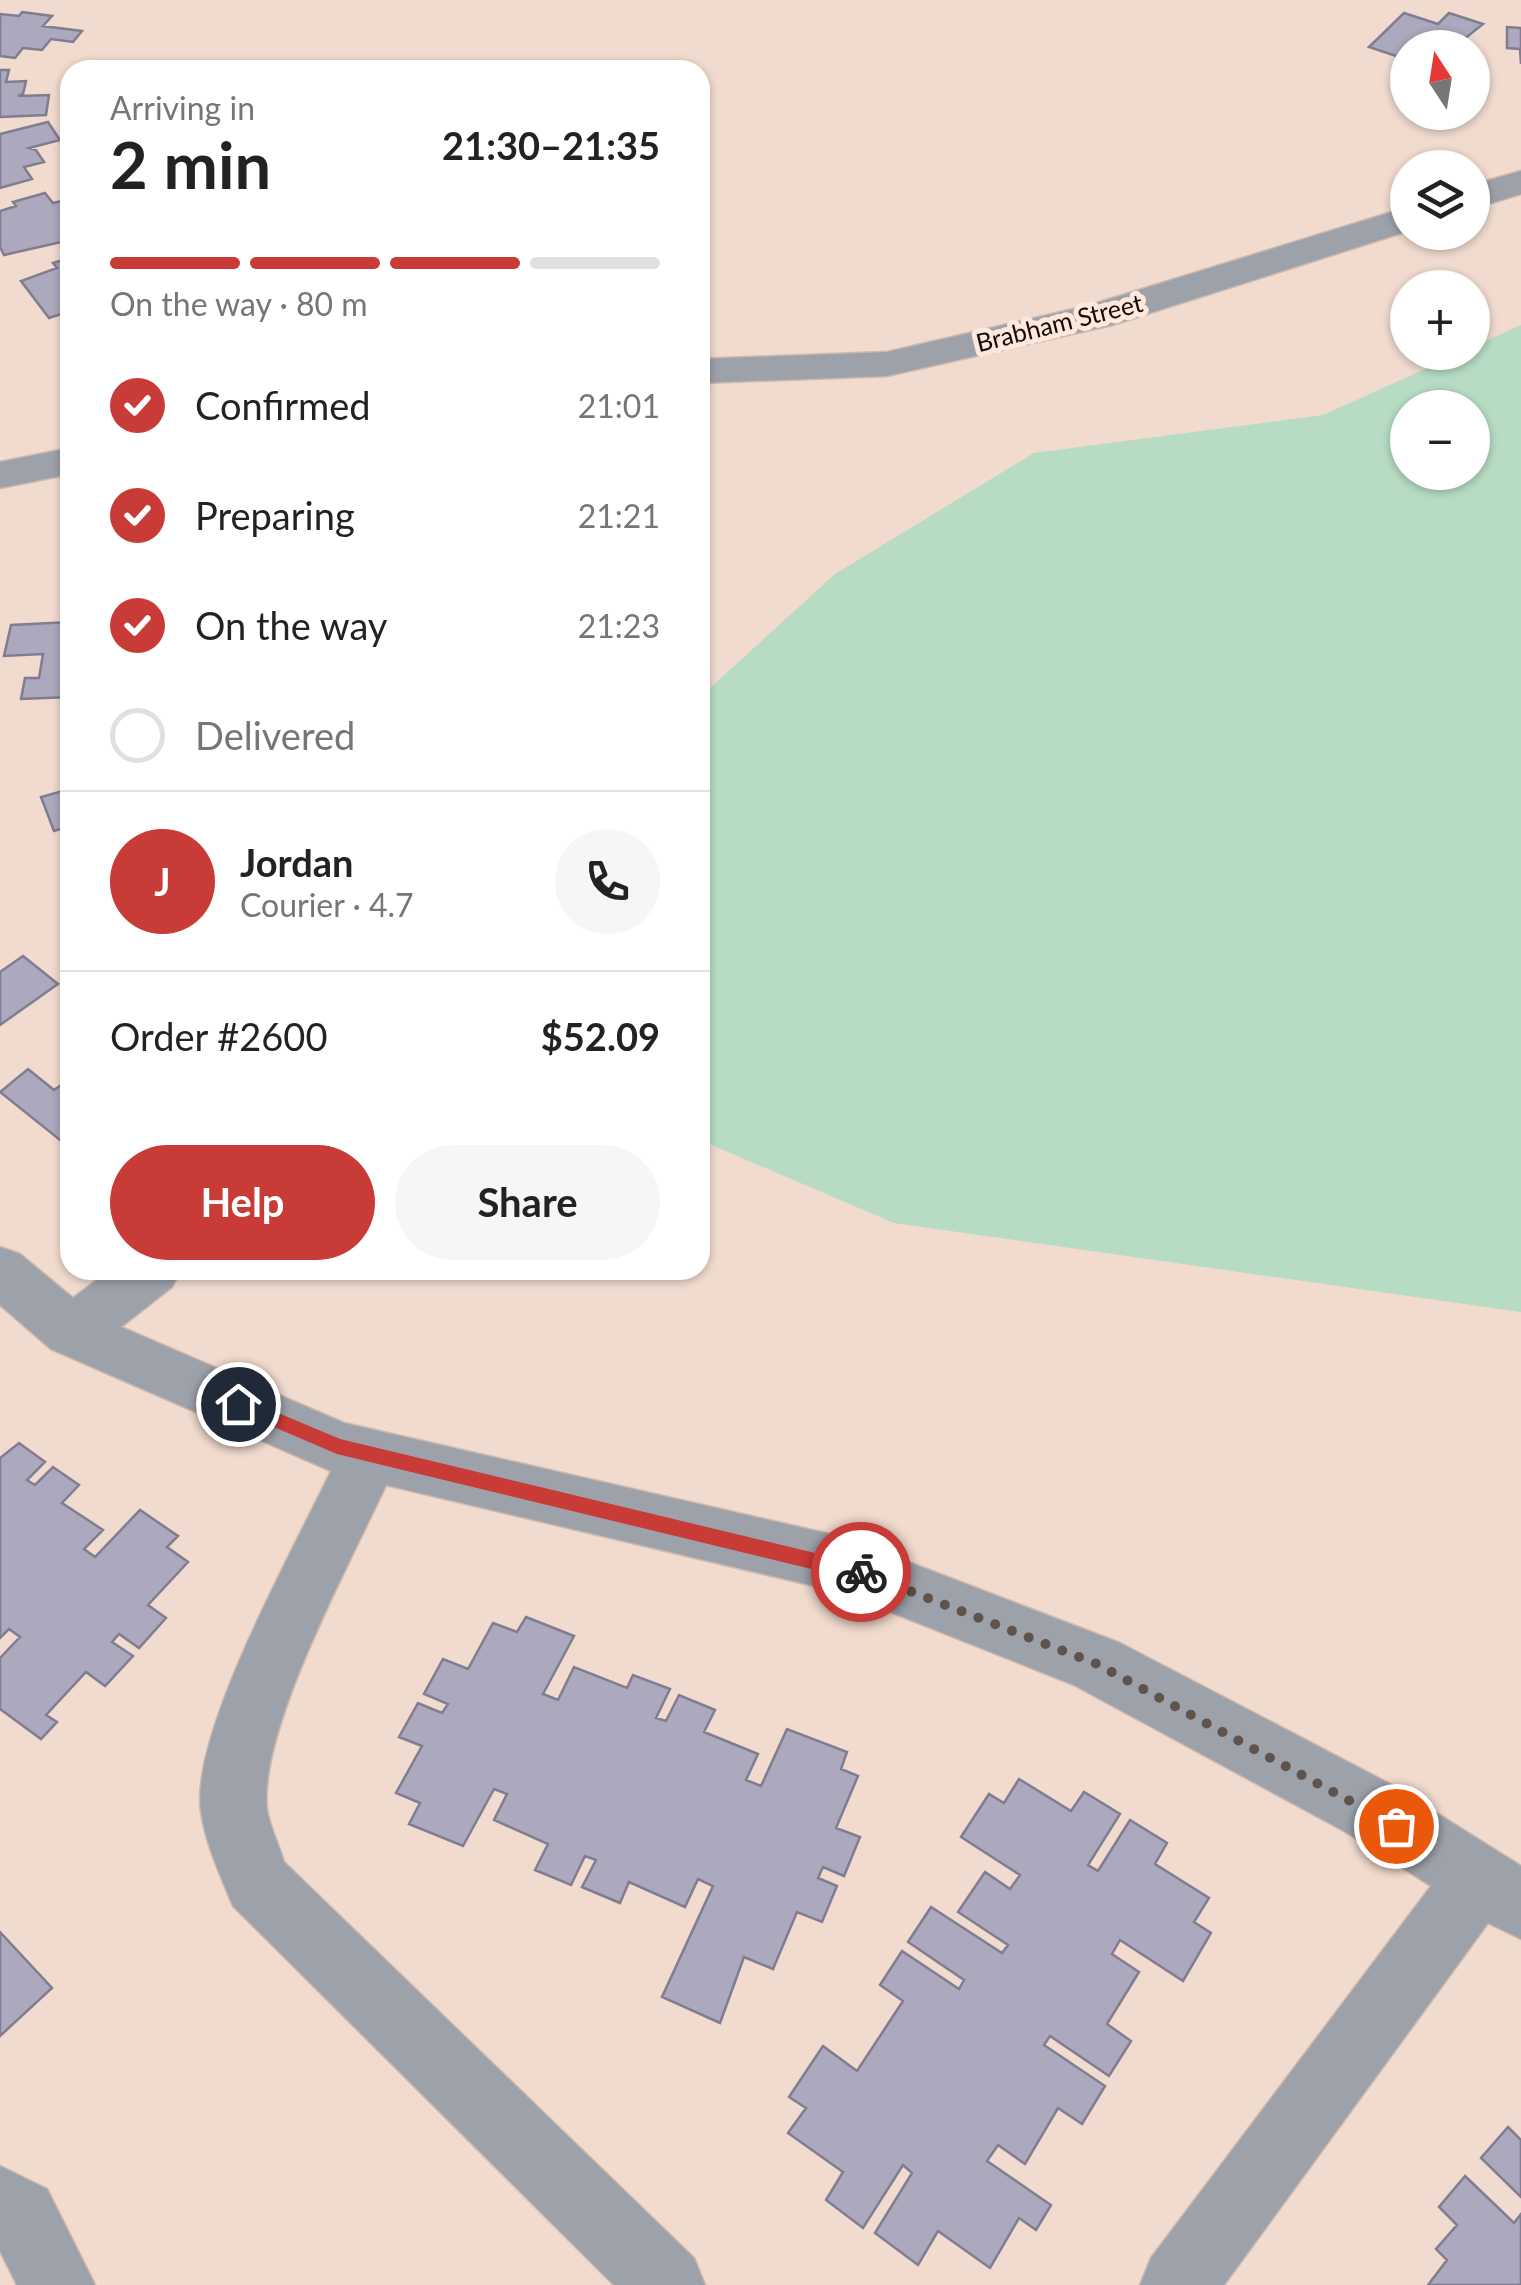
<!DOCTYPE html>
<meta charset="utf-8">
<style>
:root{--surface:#fff;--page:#f6f6f6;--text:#222;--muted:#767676;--line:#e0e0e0;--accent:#c93b36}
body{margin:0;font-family:Lato,sans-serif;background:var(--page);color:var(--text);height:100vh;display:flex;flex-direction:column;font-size:38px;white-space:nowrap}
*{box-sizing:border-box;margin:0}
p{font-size:32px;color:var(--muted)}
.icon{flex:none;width:55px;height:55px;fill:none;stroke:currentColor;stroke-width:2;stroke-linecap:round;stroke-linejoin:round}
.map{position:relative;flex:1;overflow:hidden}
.side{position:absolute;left:60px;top:60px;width:650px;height:1220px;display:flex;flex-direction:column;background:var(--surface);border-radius:30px;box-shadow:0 2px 8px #0004}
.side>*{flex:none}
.needle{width:65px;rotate:348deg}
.tools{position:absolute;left:1390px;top:30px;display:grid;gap:20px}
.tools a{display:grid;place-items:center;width:100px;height:100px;border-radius:50%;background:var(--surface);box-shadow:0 2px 8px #0004;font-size:50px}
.pin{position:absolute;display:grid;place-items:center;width:85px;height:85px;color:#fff;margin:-42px;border:5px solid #fff;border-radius:50%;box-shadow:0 2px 10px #0007}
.courier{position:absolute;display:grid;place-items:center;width:100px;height:100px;margin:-50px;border:8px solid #c93b36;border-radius:50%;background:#fff;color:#222;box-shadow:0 2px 12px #0007}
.overview em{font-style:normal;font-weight:700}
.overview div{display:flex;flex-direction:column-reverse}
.overview{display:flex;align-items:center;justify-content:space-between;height:170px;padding:0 50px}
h1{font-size:65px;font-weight:700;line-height:75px}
.bar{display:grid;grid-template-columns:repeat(4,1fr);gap:15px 10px;align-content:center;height:120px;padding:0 50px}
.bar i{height:12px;border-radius:8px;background:var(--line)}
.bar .on{background:var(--accent)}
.bar p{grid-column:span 4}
.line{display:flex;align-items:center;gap:25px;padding:0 50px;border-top:2px solid var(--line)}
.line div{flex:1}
.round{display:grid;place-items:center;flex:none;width:105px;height:105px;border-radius:52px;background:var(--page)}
ol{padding:0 50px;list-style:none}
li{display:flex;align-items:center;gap:30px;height:110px}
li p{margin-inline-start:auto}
li .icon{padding:10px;border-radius:50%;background:var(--accent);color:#fff;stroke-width:4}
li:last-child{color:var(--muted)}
li i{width:55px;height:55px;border:5px solid var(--line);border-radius:50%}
.cta{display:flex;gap:20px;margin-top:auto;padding:20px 50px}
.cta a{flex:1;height:115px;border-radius:60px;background:var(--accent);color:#fff;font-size:40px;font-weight:700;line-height:115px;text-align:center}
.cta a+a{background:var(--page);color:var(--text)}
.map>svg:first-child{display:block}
.green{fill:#b7dbc3;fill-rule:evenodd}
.building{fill:#aca8bd;stroke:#817d91;stroke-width:2.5}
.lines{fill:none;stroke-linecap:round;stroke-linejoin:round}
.minor-casing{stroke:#cdb9ae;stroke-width:3}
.minor{fill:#9da1aa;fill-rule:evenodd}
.route{fill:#c93b36}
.done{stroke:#5f534d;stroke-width:10;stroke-dasharray:0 18}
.labels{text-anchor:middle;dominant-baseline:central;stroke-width:10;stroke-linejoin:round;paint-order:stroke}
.far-street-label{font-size:25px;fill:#110a07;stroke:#fee7db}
</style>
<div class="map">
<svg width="1521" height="2285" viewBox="0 0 1521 2285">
<rect width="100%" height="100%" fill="#f1dace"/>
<path class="green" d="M1521,325V1312L894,1223L700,1140V697L835,574L1034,453L1323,415L1461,353L1472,352L1473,347ZM1408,408H1472V472H1408Z"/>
<path class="building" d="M22,12L52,16L43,26L82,31L73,42L51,39L42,50L23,48L15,58L0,56V14L19,16Z
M1404,13L1438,24L1449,13L1483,24L1453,48H1408V60L1369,47Z
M1507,27L1521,28V64L1520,49L1507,48Z
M0,70H9L6,82L26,81L23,94L18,96L49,95L46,115L0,117Z
M48,122L60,140L29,148L36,150L44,162L24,167L32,179L0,188V134Z
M45,193L53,203L70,199V240L4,255L0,247V211L16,206L13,202Z
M70,258V311L49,318L21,281L57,268L53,263Z
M70,622V697L21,699L25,678H39L43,654L4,656L11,625Z
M70,789V826L54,831L41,797Z
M23,956L58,984L0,1025V972Z
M28,1069L54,1090L70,1079V1148L0,1092Z
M19,1443L45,1462L27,1480L35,1485L53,1467L79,1485L62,1503L103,1530L84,1549L95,1557L140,1510L178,1536L167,1547L188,1562L148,1605L166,1618L139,1648L119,1634L112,1642L133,1656L105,1686L86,1672L46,1715L57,1722L41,1739L0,1709V1658L20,1637L9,1629L0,1638V1458Z
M526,1617L574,1636L543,1694L558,1700L574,1667L627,1688L633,1675L670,1689L656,1718L666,1721L679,1695L715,1710L704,1732L758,1754L746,1780L761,1786L787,1729L847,1752L841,1769L858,1776L836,1828L860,1837L844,1876L823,1867L818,1878L837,1886L822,1922L797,1912L773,1969L744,1957L720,2023L662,1997L713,1886L698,1879L685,1907L629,1882L620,1903L582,1887L596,1860L585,1856L571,1885L535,1870L548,1844L494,1820L507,1794L494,1789L463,1846L409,1824L420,1803L396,1793L422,1746L399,1737L418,1703L442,1713L448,1704L424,1694L443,1659L468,1669L493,1623L517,1632Z
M1019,1779L1071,1811L1084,1792L1120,1814L1088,1865L1098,1871L1130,1820L1167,1843L1155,1864L1209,1898L1194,1922L1211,1933L1183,1981L1120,1940L1112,1954L1139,1972L1107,2024L1131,2041L1109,2076L1050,2036L1044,2045L1105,2086L1082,2124L1058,2108L1025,2164L998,2145L987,2161L1051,2205L1036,2230L1019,2218L990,2268L938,2231L918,2265L875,2233L912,2173L903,2165L863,2228L826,2200L843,2172L788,2133L806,2108L789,2097L823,2046L857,2071L903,2001L880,1985L902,1951L959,1989L964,1980L908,1942L931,1907L1002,1953L1008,1945L958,1912L985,1872L1010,1889L1020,1875L961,1837L989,1794L1004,1803Z
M0,1932L52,1988L0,2036Z
M1508,2127L1521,2140V2197L1481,2158Z
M1465,2176L1514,2223L1521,2214V2285H1428L1447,2260L1436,2249L1457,2225L1439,2207Z"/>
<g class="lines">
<g class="minor-casing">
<path id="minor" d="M1521,171V194L1472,209V185Z
M1408,207V231L1112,325L887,376L700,383V359L887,352L1087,306Z
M70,448V474L0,488V462Z
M0,1247L20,1254L73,1298L110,1270H181L172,1287L121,1327L344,1423L843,1537L1120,1643L1392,1785L1521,1866V1939L1488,1923L1224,2285H1140L1151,2258L1431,1886L1344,1831L1074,1685L840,1592L386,1485C351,1562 258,1730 267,1810C270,1827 279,1845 284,1862L694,2258L705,2285H614L233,1906C221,1877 205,1842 201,1811C190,1733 295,1547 331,1471L51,1349L0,1305Z
M0,2166L47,2189L95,2285H17L0,2251Z"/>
</g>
<use href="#minor" class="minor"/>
</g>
<path class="route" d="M238,1396L340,1439L861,1564L870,1572L861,1581L337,1454L232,1409V1398Z"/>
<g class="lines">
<path class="done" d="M861,1572L1097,1664L1396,1826"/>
</g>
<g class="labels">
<g class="far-street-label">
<text transform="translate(1059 322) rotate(-14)">Brabham Street</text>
</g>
</g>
</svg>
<div class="tools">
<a><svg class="needle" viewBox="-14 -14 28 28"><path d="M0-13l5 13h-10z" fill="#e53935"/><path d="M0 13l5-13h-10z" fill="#767676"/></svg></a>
<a><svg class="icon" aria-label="layers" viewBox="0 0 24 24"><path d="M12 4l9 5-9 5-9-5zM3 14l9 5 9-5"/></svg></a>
<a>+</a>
<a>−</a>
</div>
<div class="pin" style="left:1396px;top:1826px;background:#ea580c"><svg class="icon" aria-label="bag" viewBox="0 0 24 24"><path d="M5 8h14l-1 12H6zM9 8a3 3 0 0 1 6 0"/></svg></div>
<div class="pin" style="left:238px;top:1404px;background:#1f2937"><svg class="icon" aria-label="home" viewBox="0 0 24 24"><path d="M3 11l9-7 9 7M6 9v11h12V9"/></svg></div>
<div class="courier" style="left:861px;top:1572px"><svg class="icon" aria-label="bike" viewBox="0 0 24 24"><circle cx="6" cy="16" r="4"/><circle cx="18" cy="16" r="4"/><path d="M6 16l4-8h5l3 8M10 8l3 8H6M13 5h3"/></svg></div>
<section class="side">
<div class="overview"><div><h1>2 min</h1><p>Arriving in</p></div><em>21:30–21:35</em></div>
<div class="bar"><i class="on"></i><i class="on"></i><i class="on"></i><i></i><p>On the way · 80 m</p></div>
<ol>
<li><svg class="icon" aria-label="check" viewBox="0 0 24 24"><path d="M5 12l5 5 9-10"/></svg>Confirmed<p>21:01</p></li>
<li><svg class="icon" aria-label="check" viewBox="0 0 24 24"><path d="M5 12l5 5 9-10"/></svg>Preparing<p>21:21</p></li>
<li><svg class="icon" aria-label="check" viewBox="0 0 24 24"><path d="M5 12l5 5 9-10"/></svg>On the way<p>21:23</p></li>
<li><i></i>Delivered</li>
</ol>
<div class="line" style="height:180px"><b class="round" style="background:var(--accent);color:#fff">J</b><div><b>Jordan</b><p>Courier · 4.7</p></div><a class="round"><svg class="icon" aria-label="phone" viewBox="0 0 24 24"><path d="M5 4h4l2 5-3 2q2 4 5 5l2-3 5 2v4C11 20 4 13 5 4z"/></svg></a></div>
<div class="line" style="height:130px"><div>Order #2600</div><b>$52.09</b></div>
<div class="cta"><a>Help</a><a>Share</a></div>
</section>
</div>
